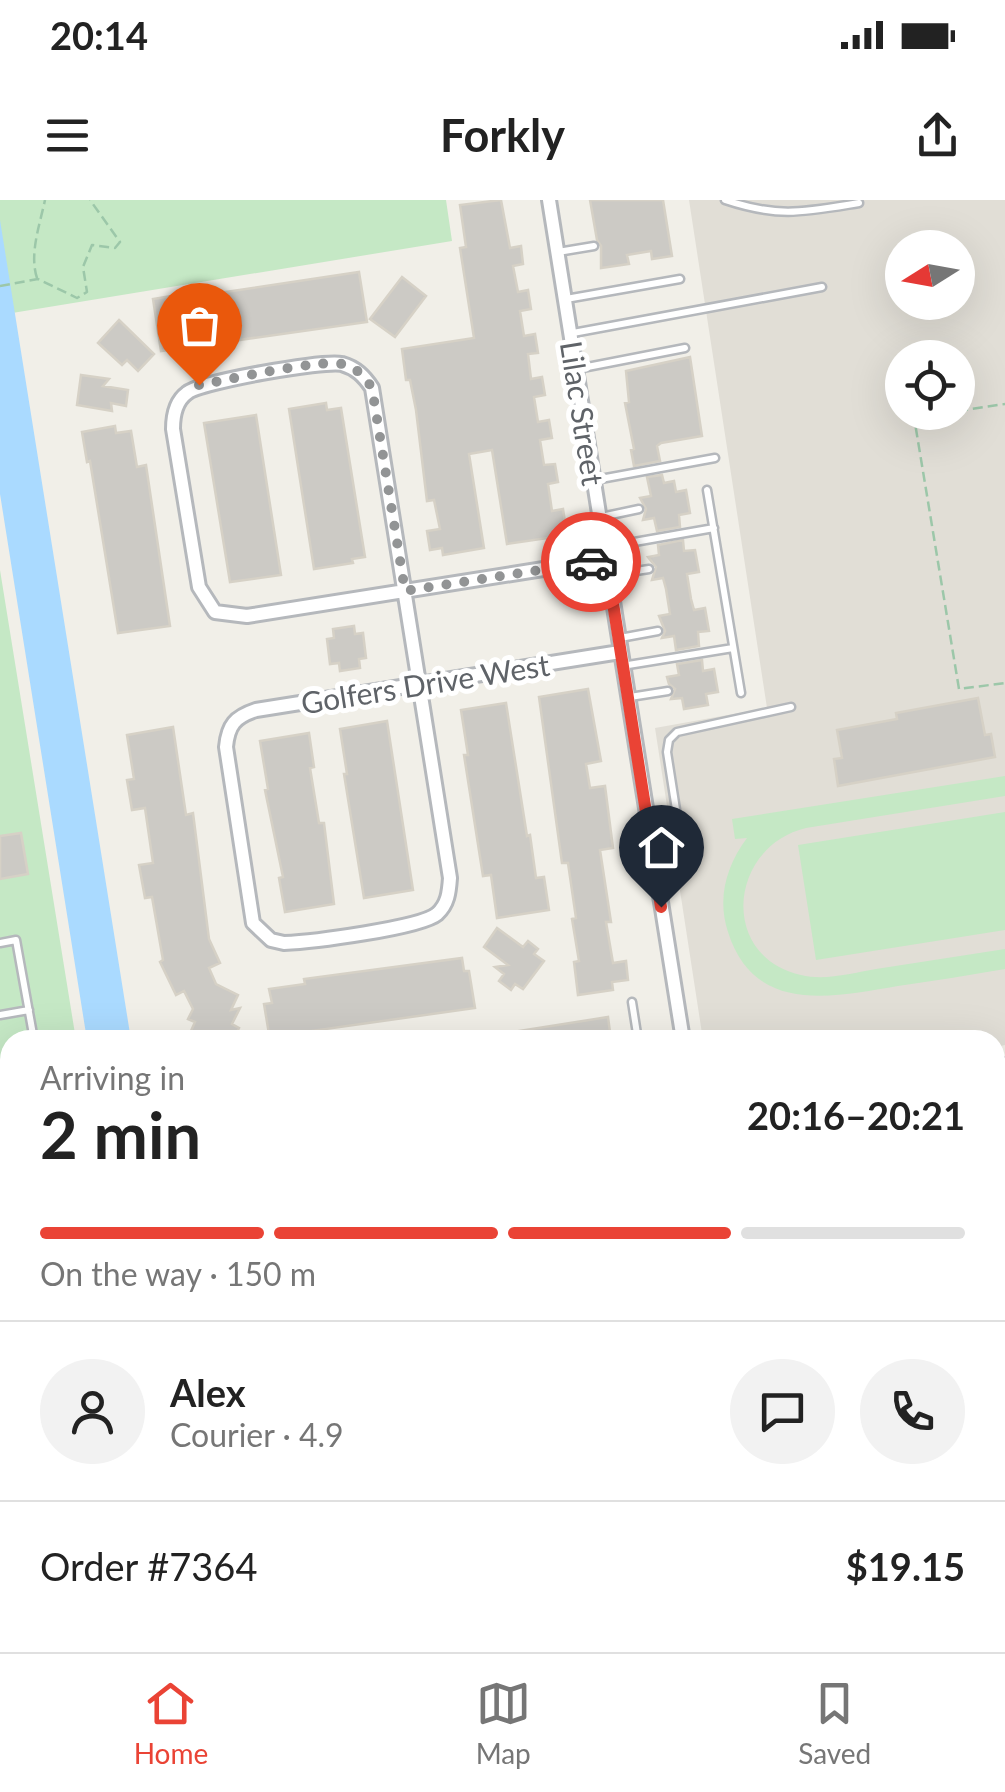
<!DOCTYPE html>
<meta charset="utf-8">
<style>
:root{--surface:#fff;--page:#f2f2f2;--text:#222;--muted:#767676;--line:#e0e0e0;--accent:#ea4335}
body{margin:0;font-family:Lato,sans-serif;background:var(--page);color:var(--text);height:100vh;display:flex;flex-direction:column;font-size:38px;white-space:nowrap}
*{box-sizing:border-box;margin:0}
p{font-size:32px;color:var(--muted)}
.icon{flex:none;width:55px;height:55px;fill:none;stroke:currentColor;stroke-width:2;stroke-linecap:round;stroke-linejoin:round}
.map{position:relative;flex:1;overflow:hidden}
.details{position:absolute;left:0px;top:830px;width:1005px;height:622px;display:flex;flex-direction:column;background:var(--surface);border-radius:30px 30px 0 0;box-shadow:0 10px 40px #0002}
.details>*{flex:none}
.needle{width:65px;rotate:259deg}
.controls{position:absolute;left:885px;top:30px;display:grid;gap:20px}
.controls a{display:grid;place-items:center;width:90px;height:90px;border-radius:50%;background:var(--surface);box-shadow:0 10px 40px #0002;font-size:50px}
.pin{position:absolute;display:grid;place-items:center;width:85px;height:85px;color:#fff;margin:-102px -42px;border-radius:50% 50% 50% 0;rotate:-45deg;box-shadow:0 0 10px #0007}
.pin .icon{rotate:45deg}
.courier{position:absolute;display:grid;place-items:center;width:100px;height:100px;margin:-50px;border:8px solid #ea4335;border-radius:50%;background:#fff;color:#222;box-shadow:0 2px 12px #0007}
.headline em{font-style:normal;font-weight:700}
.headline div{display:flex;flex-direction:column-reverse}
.headline{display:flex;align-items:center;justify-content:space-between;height:170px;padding:0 40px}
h1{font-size:65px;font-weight:700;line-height:75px}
.bar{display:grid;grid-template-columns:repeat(4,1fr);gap:15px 10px;align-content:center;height:120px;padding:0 40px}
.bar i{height:12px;border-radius:8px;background:var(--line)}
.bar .selected{background:var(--accent)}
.bar p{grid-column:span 4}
.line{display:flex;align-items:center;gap:25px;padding:0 40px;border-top:2px solid var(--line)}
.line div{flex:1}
.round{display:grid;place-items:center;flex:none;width:105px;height:105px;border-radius:52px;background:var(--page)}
.status{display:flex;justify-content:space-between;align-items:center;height:70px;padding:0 50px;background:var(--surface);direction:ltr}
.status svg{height:28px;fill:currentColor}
header{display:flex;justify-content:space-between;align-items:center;height:130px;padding:0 40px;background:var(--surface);font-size:45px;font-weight:700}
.dock{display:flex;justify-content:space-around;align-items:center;height:140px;border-top:2px solid var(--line);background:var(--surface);font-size:28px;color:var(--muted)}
.dock a{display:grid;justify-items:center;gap:5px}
.dock .selected{color:var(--accent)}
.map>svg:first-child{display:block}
.education{fill:#e1ded6;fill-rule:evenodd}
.green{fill:#c5e8c5}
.water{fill:#aadaff}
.building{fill:#cccac5;stroke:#d6d1c6;stroke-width:2.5}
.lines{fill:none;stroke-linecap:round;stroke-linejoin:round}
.lane-casing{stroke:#b5b8bc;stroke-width:11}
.street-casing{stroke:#b5b8bc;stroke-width:18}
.secondary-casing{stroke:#b6babf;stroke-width:22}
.path{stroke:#9cc7a9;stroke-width:2.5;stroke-dasharray:10 5;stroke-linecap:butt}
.lane{stroke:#fff;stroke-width:6}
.street{stroke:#fff;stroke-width:12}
.secondary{stroke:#fff;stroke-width:18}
.done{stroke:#929495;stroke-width:10;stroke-dasharray:0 18}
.route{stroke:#ea4335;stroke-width:12}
.labels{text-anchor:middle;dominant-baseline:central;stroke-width:10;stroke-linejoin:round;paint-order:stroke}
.street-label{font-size:30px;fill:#5f6368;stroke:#fff}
</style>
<div class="status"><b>20:14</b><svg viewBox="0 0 49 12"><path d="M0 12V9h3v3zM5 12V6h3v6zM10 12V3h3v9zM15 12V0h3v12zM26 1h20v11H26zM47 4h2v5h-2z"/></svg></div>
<header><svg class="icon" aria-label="menu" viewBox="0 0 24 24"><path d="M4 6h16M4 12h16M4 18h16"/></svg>Forkly<svg class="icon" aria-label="share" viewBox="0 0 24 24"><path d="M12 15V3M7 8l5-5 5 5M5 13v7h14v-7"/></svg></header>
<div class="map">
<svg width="1005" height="1452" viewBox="0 0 1005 1452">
<rect width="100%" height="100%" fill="#f1efe8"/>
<path class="education" d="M689,0H1005V845L995,847V840H703L655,528L767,508ZM902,48H958V102H902ZM902,158H958V212H902Z"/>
<path class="green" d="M0,0H446L452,41L0,115Z
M0,370L76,840H10V992L0,993Z
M1005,576V596L806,628C728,647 719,757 801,775C825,781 852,773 876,769C919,762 962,756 1005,749V769C969,775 934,781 898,786C833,797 754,815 728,732C717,699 726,666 747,638L735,639L732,619Z
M1005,612V730L816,760L798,645Z
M0,1224L10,1225V1442H232L239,1452H0Z"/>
<path class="water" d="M0,20L131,840H87L0,294Z
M10,1223V1310L0,1330V1235Z"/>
<path class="building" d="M501,0L510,48L521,46L523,64L513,66L518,92L528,90L531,109L520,111L524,136L535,134L538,153L528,154L531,179L542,177L545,195L534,197L538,222L549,220L552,238L540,240L544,265L555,264L558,282L548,284L552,311L563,309L566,328L554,330L555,337L507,344L492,250L469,254L484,348L443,355L442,348L430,350L427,331L440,329L434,300L427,301L416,210L410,180H406L402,149L474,138L460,48L466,47L460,5Z
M590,0H663L672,56L652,59L651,51L627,55L629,64L601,68V46L597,40Z
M359,72L367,122L161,151L153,99L184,94L185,98Z
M402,77L426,96L395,137L370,119Z
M119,120L154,154L138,171L127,160L122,165L98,143Z
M690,157L702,236L661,243L657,246L660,261L634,266L631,250L634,249L625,203L629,202L626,171Z
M81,175L109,179L103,186L128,190L126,206L111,203L112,211L77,205Z
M326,203L327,210L341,208L365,357L352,359L353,363L314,369L289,209Z
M256,215L281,375L230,382L204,223Z
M115,226L116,233L131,231L137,267L146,265L170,426L118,433L90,261L87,262L82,232Z
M662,275L664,283L674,281L676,292L686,290L690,313L679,315L680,327L657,331L654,318L643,320L646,309L640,298L651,296L647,277Z
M683,340L684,351L695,350L699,372L687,374L691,399L694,410L705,408L709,431L698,432L699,446L676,450L674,436L662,438L665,431L659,416L670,414L666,389L663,378L652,380L656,367L648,357L659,355L658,345Z
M354,426L355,434L363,433L366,458L359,459L360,468L340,471L339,463L330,464L327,439L334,438L333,429Z
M702,460L703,471L714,469L718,492L706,494L708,505L684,509L682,498L671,499L675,489L669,484L667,477L679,475L677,464Z
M588,489L601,561L586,564L590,588L605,586L613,648L600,650L611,722H606L613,763L626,761L628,780L612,782L613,790L578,795L574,762L579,761L572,719L576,718L568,663H562L539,497Z
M978,498L985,535L991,534L995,557L838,586L834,559L842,558L837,530L897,519L896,513Z
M506,503L527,636L530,635L536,678L544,677L549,710L497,718L491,675L483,676L464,555H468L461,510Z
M387,521L413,690L364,698L344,574H347L340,529Z
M173,527L186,615L193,613L209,739L220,763L209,768L216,784L238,795L231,810L240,808L232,824L239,828L233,839L228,836L226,840H209L191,831L195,822L188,819L193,809L184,791L176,795L160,762L163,760L152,697L145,698L139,665L153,663L145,608L132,610L127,580L134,579L127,535Z
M309,533L314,567L310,568L319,623H324L334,704L285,712L279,678L283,677L265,590L268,589L260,541Z
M21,633L28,674L0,679V636Z
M497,728L523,747L528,741L538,749L534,754L544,761L523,789L515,784L511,790L499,781L504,774L495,767L508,765L484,747Z
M462,758L464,771H469L475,808L304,832V838L290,840H270L264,804L272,803L269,789L305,784L304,779Z
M608,817L611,840H507L506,833Z"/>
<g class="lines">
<g class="lane-casing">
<path id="lane" d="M725,0C779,18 804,12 859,3
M558,52L594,46
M566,99L680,79
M573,133L822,87
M577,169L685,148
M595,280L715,258
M707,290L741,493
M601,317L639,309
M606,347L714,328
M610,375L649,369
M620,438L658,431
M622,466L733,448
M630,497L668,491
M652,641L680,635L667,552L669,540L677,532L791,507
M0,743L16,740L34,840
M632,802L638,840
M0,815L29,810
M995,949L1005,947"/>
</g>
<g class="street-casing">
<path id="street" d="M549,0L683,840
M606,359L247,416L215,412L199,387L173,229C173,216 176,201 187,193C199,182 324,160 342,164C356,168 364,176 372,188C398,351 424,515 450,678C449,692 448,704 437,714C420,728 311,742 284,743L271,740L253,723L226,547C228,525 235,517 256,510L620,452
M0,1098L10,1101
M0,1130L10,1128
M456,1442L470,1452
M786,1452L789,1442"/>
</g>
<g class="secondary-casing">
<path id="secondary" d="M995,868L1005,867
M995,907L1005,906
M0,1019L10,1018
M0,1062L10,1061"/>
</g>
<path class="path" d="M37,78C29,54 40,24 45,0
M0,86L38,79L77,98L87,92L83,67L92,45L115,48L120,42L90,0
M958,211L1005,204
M948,212L914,217L959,489L1005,483
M79,1442L83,1452
M110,1442L122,1452"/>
<use href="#lane" class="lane"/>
<use href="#street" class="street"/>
<use href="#secondary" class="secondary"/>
</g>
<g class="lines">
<path class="done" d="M199,185C228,180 318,159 342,164C356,167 364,176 372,188L405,391L591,362"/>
<path class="route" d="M591,362L606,359L661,707"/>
</g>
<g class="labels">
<g class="street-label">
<text transform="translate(583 213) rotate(81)">Lilac Street</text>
<text transform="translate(425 483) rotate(-9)">Golfers Drive West</text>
</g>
</g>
</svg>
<div class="controls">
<a><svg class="needle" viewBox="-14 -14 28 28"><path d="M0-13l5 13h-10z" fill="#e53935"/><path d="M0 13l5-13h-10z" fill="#767676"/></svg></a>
<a><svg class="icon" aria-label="locate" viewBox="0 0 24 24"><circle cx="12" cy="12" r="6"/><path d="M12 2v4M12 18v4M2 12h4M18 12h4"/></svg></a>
</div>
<div class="pin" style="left:199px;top:185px;background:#ea580c"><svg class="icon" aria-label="bag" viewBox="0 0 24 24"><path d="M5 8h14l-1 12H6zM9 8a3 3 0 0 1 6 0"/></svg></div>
<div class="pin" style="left:661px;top:707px;background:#1f2937"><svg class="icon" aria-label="home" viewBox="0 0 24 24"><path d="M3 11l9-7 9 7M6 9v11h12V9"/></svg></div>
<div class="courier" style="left:591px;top:362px"><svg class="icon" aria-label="car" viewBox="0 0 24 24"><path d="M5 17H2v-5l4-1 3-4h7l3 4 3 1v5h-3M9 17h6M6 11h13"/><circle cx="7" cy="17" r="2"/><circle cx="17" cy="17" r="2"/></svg></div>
<section class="details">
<div class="headline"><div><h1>2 min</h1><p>Arriving in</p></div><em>20:16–20:21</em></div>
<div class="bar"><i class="selected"></i><i class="selected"></i><i class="selected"></i><i></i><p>On the way · 150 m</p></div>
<div class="line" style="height:180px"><a class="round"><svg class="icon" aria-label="person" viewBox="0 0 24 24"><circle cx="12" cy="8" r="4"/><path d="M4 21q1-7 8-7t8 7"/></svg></a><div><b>Alex</b><p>Courier · 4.9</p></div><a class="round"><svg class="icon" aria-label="chat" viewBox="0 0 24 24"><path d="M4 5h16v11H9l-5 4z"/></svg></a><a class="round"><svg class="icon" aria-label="phone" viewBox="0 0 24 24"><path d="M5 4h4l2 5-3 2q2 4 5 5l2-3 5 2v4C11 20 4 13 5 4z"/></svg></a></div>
<div class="line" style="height:130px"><div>Order #7364</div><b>$19.15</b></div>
</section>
</div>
<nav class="dock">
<a class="selected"><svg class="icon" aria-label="home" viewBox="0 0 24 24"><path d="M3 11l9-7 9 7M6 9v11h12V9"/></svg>Home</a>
<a><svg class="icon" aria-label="map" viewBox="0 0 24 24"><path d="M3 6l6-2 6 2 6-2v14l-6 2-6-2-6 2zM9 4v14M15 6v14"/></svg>Map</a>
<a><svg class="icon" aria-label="saved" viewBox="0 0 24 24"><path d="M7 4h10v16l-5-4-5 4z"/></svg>Saved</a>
</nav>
